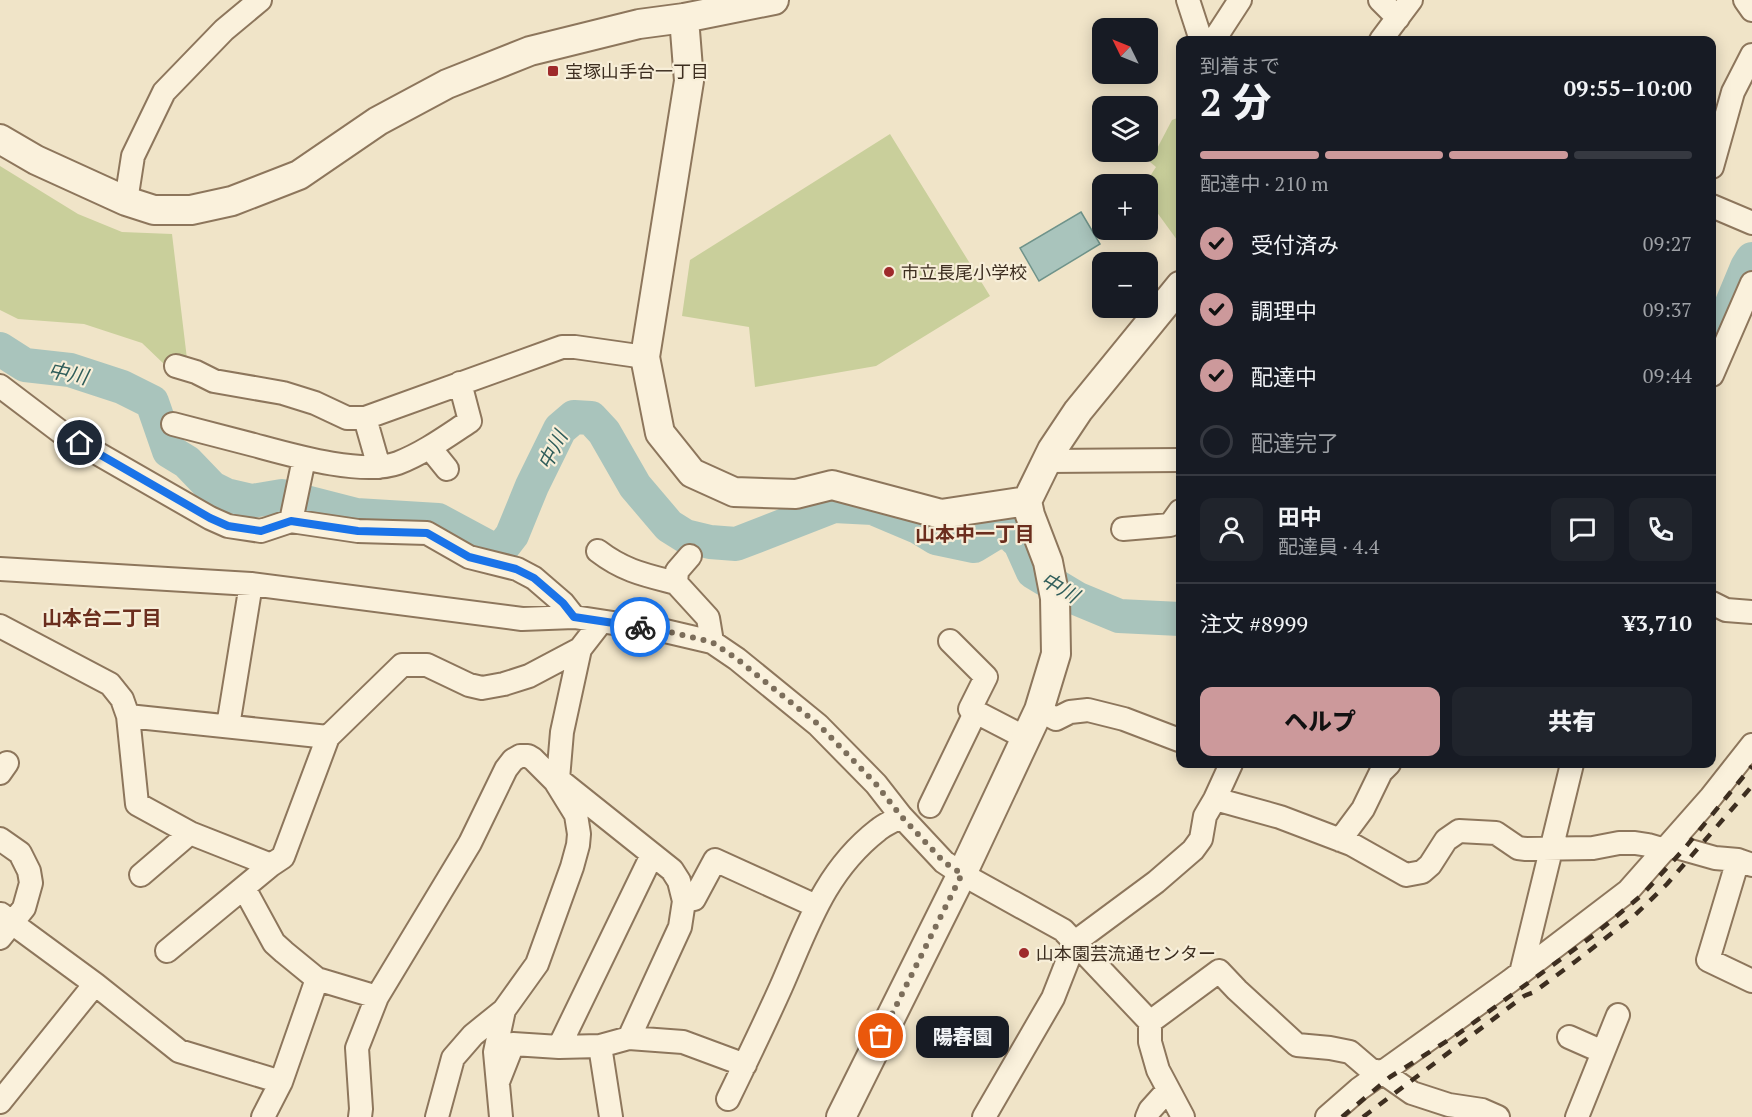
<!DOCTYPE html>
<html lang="ja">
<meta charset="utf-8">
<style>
:root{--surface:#171b24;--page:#20242c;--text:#f1f3f6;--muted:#9ea1a6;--line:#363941;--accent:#cc999b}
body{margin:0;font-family:"PT Serif","Noto Sans JP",serif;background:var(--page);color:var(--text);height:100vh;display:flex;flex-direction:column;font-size:22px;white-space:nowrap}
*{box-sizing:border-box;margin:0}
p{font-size:20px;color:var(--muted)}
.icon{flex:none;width:33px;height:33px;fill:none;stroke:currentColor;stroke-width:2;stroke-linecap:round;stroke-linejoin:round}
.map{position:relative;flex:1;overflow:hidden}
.panel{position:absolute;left:1176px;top:36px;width:540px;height:732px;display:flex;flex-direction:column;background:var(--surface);border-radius:12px;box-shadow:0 3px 15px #0003}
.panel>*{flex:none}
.needle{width:39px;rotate:313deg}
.buttons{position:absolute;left:1092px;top:18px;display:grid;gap:12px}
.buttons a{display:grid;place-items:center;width:66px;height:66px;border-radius:12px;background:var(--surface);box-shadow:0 3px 15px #0003;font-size:30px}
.pin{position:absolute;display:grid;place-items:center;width:51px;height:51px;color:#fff;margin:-26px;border:3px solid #fff;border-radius:50%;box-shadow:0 2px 6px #0007}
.courier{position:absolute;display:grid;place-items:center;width:60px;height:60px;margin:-30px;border:4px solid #1a73e8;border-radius:50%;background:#fff;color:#222;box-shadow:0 2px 8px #0007}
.bubble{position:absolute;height:42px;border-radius:12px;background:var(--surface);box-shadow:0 3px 15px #0003;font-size:20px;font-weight:800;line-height:42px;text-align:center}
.overview em{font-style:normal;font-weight:800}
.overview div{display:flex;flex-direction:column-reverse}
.overview{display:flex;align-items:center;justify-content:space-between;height:102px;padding:0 24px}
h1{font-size:39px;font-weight:800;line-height:45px}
.bar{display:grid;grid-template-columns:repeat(4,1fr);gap:9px 6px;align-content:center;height:72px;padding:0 24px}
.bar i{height:8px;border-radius:4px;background:var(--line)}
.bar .current{background:var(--accent)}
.bar p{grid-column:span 4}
.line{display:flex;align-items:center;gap:15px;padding:0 24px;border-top:2px solid var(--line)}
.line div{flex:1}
.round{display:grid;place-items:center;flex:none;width:63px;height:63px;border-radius:12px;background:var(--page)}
ol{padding:0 24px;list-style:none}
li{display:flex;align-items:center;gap:18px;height:66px}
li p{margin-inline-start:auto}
li .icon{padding:6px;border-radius:50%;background:var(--accent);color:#111;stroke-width:4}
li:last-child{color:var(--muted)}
li i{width:33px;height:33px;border:3px solid var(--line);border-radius:50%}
.cta{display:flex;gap:12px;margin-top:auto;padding:12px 24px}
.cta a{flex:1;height:69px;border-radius:12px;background:var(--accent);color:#111;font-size:24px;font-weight:800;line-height:69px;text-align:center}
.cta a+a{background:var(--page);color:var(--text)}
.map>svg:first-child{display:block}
.green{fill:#c9cf9b}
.water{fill:#a9c4bc;stroke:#6f938a;stroke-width:1.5}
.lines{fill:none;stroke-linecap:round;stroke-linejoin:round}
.river{stroke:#a9c4bc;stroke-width:34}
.minor-casing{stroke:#8d765c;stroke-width:26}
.tertiary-casing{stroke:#8d765c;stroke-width:32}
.minor{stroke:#faf1dc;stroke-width:22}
.tertiary{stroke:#faf1dc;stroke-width:28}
.rail{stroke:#3d2e20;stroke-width:4.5;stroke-dasharray:10 10;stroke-linecap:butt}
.done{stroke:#7c6e5b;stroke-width:6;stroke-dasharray:0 10.8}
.route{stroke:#1a73e8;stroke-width:8}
.poi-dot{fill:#9e2a2b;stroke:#f7eed8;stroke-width:2}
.labels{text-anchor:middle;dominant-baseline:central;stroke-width:4.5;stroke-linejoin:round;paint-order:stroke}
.poi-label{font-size:18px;fill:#3d2e20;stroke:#f7eed8;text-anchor:start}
.water-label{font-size:20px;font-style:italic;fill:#2f5d5a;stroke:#f7eed8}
.neighbourhood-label{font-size:20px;font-weight:bold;fill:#6b2e1e;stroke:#f7eed8}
</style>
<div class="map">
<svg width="1752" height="1117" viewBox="0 0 1752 1117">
<rect width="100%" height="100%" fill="#f0e4c8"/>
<path class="green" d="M1180,117V244L1148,200V184H1145L1156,167L1150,162L1172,120Z
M890,134L990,296L876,366L755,387L749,327L682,316L690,260Z
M0,166L78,214L122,232L172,234L187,359L165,365L142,343L84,324L18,319L0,310Z"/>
<path class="water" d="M1081,212L1100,244L1039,281L1020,248Z"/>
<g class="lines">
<path class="river" d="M1725,320L1747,267L1752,259
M0,349L25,365L70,370L122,387L152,402L169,451L187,462L212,488L226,495L252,501L282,496L356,515L438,520L490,548H502L512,535L532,486L560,429L574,417L591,418L604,432L635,486L669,526L685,536L710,542L736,544L834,506L873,508L918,527L936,538L974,546L997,532L1009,533L1020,543L1033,572L1078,599L1119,616L1180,619"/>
<g class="minor-casing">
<path id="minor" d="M1188,0L1201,40
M1380,0L1398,18
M1745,0L1752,10
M1214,40L1240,0
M1381,40L1411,0
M1712,167L1733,92L1752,55
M126,201L133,156L164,92L224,30L260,0
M1712,206L1752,223
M176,366L196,372L214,381L283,393L315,403L347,418H365L562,347H575L645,357
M1712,375L1752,283
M0,386L62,433L210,518L228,526L261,531L291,521L358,531L427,533L469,557L517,569L534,578L563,603L574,617
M365,418L379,467
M173,424C200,431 227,438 254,445C291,455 362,476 398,463C424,453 447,436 470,421L460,383
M430,448L447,469
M1047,461L1180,460
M291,521L304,459
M1123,529L1170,525L1180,511
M598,551C624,571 645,575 676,583
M690,556L677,571L676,583L708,618L712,642L737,659L818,725L876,784L901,816L944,862L962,874L1063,930L1150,1022V1042L1158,1070L1183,1117
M0,569L251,584L522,619L574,617L665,631L712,642
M1712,603L1726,610L1752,612
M0,626L110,684L122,699L128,716
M950,641L986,677L970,709L1026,738
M580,649L562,732L558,779L672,870L679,881L684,901L680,927L629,1038L683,1042L745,1065
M1039,710L1056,719L1070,712L1088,710L1124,719L1179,740
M228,726L251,584
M0,773L7,763
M1215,799L1280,817L1351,844L1406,875L1422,872L1430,865L1446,840L1459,831L1496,833L1518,848L1526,849L1593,848L1619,843H1635L1648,845L1665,850
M930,806L975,713
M0,839L20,853L29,871L31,883L24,908L12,923L1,914
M1340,840L1363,809L1381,772L1389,764
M1669,845L1715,858L1738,860L1752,865
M1738,860L1708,960L1752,981
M271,865L283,857L328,737L402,665H427L469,685L482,688L504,684L529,676L580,649L601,622
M141,875L190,833
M244,888L274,943L284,952L317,979L377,997
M684,901L694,899L715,860L816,906
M0,938L12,923L95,984L0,1102
M167,951L271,865L190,833L137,804L128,716L328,737
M1521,973L1572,764
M95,984L179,1051L281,1082
M1150,1022L1219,971L1237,990L1297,1045L1330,1048L1350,1052L1371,1070L1382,1072L1412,1093L1449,1105L1482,1110L1498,1117
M1569,1037L1603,1052
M600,1046L611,1117
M559,1047L652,855
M498,1082L513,1044L559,1047L600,1046L629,1038
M728,1099C746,1062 764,1025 781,987C807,928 824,872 878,830C885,824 894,821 901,816
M263,1117L281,1082L317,979
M360,1117L361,1109L357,1048L377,997L470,843L506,769L513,760L520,756H528L533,759L555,781L576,815L579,834L578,845L572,867L537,964L504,1010L473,1035L453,1058L437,1117
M501,1117L495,1052L504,1010
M984,1117L1053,998L1075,942L1156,882L1193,850L1201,839L1205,816L1215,799L1231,764
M1147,1117L1150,1110L1168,1090
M1327,1117L1359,1089L1510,981L1628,891L1711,797L1752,745
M1577,1117L1618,1015"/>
</g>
<g class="tertiary-casing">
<path id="tertiary" d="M684,18L689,81L645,357L660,433L692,473L734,492L796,494L832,485L941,514L1027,501L1030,515L1048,562L1055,598L1056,654L1039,710L962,874L841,1117
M0,139L36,160L126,201L154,210H191L232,201L299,175L378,121L447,84L530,51L639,24L684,18L774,0
M1027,501L1052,450L1078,411L1180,286"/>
</g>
<use href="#minor" class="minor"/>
<use href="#tertiary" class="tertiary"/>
<path class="rail" d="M1342,1117L1390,1077L1458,1034L1594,935L1643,894L1684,849L1752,766
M1363,1117L1524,996L1534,992L1576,961L1634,916L1667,884L1752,786"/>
</g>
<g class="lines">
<path class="done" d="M640,627L665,631L712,642L737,659L819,725L876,784L901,816L944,862L962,874L881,1036"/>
<path class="route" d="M80,443L210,518L228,526L261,531L291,521L358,531L427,533L469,557L516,569L534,578L563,603L574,617L640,627"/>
</g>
<g class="poi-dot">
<rect x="547" y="65" width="12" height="12" rx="3"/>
<circle cx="889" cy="272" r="6"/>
<circle cx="1024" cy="953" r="6"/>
</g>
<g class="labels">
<g class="poi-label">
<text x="565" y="71">宝塚山手台一丁目</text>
<text x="901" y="272">市立長尾小学校</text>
<text x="1036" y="953">山本園芸流通センター</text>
</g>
<g class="water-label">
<text transform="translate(68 373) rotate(12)">中川</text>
<text transform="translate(552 450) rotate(-62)">中川</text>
<text transform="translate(1060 587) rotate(30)">中川</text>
</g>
<g class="neighbourhood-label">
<text x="975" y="533">山本中一丁目</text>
<text x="102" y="617">山本台二丁目</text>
</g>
</g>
</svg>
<div class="buttons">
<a><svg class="needle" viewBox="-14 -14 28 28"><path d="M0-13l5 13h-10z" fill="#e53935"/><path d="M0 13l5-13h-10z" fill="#9ea1a6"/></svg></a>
<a><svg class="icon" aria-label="layers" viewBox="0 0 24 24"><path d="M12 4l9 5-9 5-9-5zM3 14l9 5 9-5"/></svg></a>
<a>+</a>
<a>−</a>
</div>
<div class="pin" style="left:881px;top:1036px;background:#ea580c"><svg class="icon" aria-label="bag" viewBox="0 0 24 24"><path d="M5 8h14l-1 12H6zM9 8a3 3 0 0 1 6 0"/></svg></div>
<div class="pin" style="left:80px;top:443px;background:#1f2937"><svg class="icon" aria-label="home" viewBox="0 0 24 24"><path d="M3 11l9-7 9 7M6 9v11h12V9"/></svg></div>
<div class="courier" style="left:640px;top:627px"><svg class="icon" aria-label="bike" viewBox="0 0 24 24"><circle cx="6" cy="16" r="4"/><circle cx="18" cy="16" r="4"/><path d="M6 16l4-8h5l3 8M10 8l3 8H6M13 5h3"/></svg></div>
<div class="bubble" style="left:916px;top:1016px;width:93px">陽春園</div>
<section class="panel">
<div class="overview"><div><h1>2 分</h1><p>到着まで</p></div><em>09:55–10:00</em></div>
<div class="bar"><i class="current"></i><i class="current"></i><i class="current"></i><i></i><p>配達中 · 210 m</p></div>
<ol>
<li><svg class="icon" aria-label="check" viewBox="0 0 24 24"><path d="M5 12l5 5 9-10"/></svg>受付済み<p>09:27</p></li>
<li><svg class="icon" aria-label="check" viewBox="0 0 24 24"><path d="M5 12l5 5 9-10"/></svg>調理中<p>09:37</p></li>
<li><svg class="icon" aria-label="check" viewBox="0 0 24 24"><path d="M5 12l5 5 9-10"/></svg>配達中<p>09:44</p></li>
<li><i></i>配達完了</li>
</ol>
<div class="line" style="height:108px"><a class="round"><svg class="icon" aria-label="person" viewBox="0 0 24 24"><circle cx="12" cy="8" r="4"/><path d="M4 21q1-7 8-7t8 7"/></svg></a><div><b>田中</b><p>配達員 · 4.4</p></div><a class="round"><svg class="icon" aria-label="chat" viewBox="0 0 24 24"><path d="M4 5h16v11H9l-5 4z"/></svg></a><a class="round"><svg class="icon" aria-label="phone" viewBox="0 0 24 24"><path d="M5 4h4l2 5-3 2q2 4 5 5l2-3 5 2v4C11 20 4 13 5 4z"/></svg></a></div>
<div class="line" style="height:78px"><div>注文 #8999</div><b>¥3,710</b></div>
<div class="cta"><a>ヘルプ</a><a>共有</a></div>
</section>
</div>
